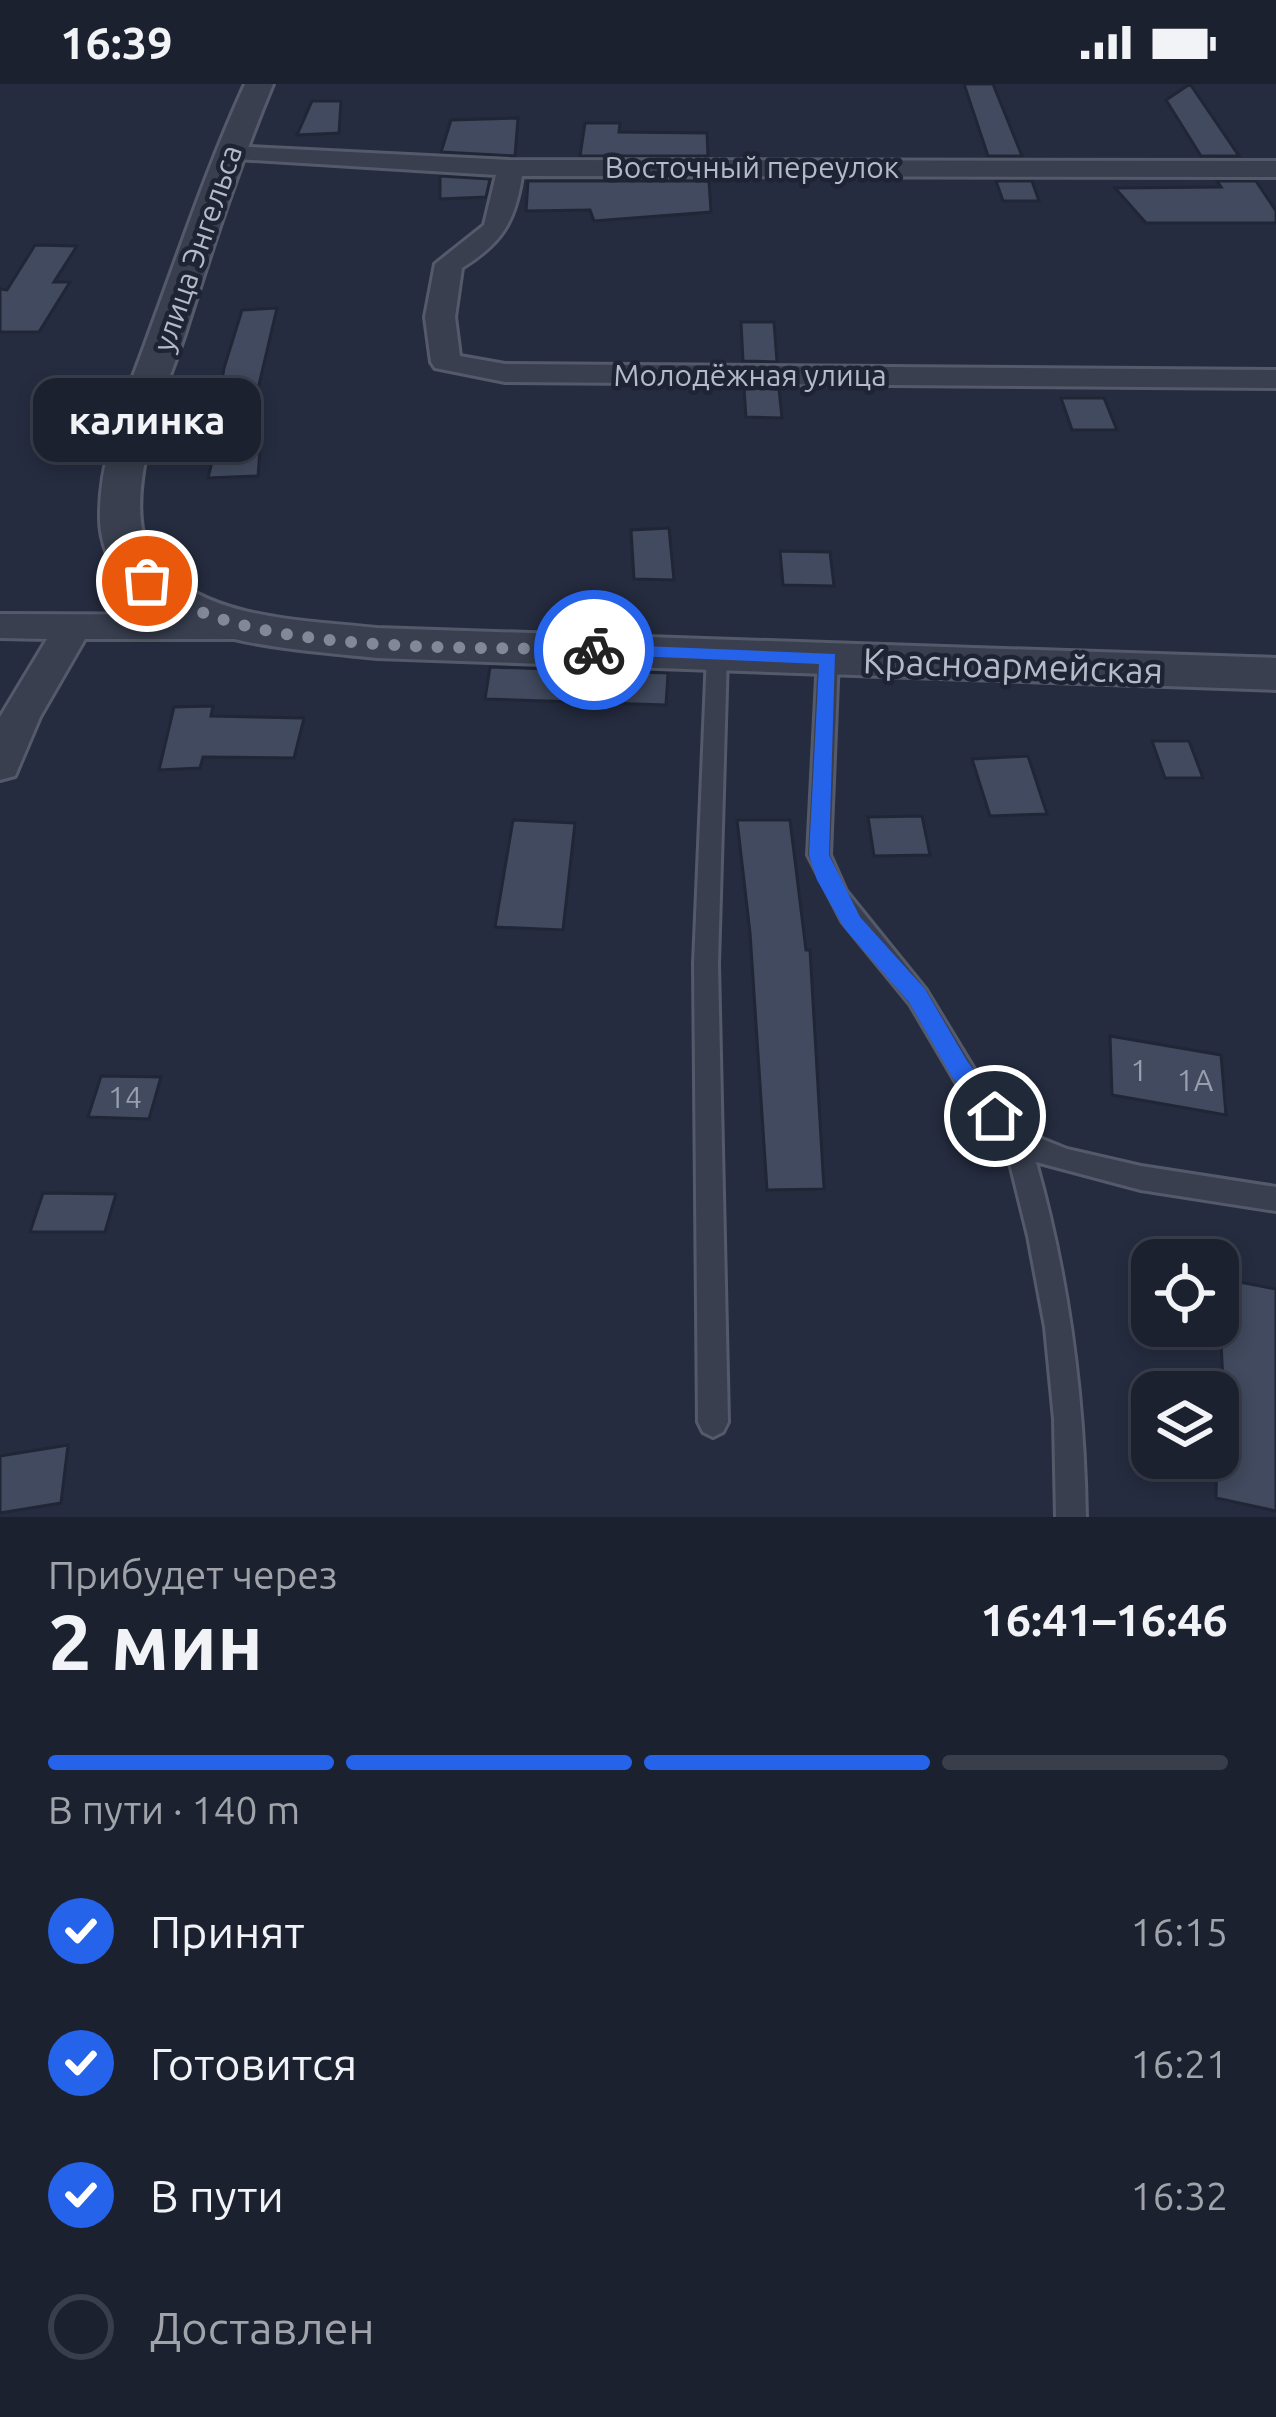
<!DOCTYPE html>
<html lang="ru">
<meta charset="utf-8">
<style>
:root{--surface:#1c212f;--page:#252937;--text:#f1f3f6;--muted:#a0a3aa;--line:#3a3e4b;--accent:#2563eb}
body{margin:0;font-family:Ubuntu,sans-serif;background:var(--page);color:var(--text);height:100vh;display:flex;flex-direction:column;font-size:45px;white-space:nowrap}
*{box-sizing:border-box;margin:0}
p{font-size:39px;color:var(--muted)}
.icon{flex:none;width:66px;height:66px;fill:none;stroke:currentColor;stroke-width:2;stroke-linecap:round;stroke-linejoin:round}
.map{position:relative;height:1433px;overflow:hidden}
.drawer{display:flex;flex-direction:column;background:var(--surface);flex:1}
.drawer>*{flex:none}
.tools{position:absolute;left:1131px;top:1155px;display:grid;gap:24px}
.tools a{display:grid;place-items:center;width:108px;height:108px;border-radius:24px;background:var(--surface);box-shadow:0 6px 18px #0003,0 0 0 3px var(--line);font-size:60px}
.pin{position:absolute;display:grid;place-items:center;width:102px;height:102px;color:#fff;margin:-51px;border:6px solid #fff;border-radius:50%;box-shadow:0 3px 12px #0007}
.courier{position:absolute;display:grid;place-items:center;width:120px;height:120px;margin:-60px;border:9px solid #2563eb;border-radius:50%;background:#fff;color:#222;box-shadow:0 3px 15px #0007}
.bubble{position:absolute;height:84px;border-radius:24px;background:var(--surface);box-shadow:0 6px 18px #0003,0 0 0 3px var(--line);font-size:39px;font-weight:600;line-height:84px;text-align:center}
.overview em{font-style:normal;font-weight:600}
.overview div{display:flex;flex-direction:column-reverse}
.overview{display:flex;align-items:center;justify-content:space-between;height:204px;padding:0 48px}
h1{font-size:78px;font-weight:600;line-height:90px}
.bar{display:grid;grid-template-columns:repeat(4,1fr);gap:18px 12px;align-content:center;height:144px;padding:0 48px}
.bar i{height:15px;border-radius:9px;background:var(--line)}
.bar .on{background:var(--accent)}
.bar p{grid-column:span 4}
ol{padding:0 48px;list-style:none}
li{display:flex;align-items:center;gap:36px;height:132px}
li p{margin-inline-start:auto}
li .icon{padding:12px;border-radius:50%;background:var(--accent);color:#fff;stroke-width:4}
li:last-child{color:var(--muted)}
li i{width:66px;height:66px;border:6px solid var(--line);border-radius:50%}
.status{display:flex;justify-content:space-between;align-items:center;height:84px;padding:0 60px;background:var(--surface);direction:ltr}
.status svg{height:33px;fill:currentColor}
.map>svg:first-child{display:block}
.building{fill:#414a5e;stroke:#202636;stroke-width:3}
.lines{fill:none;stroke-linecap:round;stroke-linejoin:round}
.service-casing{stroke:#545a69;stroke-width:6}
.minor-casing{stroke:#545a69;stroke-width:6}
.tertiary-casing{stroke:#545a69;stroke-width:6}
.service{fill:#393f4f;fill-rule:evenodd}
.minor{fill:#393f4f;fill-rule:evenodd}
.tertiary{fill:#393f4f;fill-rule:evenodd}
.route{fill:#2563eb}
.done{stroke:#838899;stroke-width:12;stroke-dasharray:0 21.6}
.labels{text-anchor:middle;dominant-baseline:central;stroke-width:9;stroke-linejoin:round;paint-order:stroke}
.far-street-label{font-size:30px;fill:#b5bac9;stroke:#1e2434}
.number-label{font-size:30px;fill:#989eae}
.street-label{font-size:36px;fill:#b5bac9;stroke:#1e2434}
</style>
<div class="status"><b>16:39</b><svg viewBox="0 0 49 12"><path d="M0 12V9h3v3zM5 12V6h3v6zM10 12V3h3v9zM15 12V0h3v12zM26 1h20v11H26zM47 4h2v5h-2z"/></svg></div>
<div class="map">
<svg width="1276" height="1433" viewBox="0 0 1276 1433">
<rect width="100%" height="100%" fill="#252c3f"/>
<path class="building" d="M964,0H993L1022,72H988Z
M1190,0L1239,72H1201L1166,16Z
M312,17H341L339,49L297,51Z
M518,34L515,72L441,68L451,36Z
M585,39H620L619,48L707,49L708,72H580Z
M440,92L490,95L486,113L440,115Z
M528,97H709L711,128L594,137L590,126L526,127Z
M996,97H1032L1039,117H1003Z
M1217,97H1256L1276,127V139H1146L1115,104L1221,103Z
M35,161L77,162L54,198H70L39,248H0V205L7,206Z
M277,224L250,339L262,338L258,392L208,394L216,362H211L224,284L242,226Z
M741,238H774L777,278L743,277Z
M744,304L779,305L782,334L746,333Z
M1061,314H1104L1117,346H1072Z
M669,444L674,496L634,495L631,446Z
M780,467L830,468L834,502L783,501Z
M490,583L668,589L666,621L485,615Z
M213,622L211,632L304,634L294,674L203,673L200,684L159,686L174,623Z
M1152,657H1189L1203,694H1165Z
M1028,672L1047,730L990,732L972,675Z
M922,732L930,771L874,772L868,733Z
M513,736L575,739L563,846L495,843Z
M737,736H790L806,866H810L824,1105L767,1106L750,849Z
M1110,952L1221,971L1226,1031L1112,1011Z
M101,992L161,993L149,1035L88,1033Z
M43,1109L116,1110L105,1148H30Z
M1218,1194L1276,1205V1427L1216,1414L1218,1319L1224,1320Z
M68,1361L61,1419L0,1429V1372Z"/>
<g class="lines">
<g class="service-casing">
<path id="service" d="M717,565L727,571L718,880L728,1338L723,1348L713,1353L703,1348L698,1338L694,880L707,571Z
M828,568L838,574L830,771L846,807L926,906L994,1018L1025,1048L1067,1065L1141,1082L1276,1103V1127L1141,1106L1036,1078C1069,1195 1084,1312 1086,1433H1056L1054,1335L1045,1243L1028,1152L1006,1063L977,1034L910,920L842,837L808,771L818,574Z"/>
</g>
<g class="minor-casing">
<path id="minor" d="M229,62L510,76L1276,77V93L522,92C515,138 502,159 462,184L455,233L460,272L505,280L1276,286V304L505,298L435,284L431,278L425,233L435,180L484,141L496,91L220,74L217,69Z
M0,530L247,531L260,534L266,543L260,552L247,555H85L40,633L15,692L0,696V633L47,555L0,554Z"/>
</g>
<g class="tertiary-casing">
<path id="tertiary" d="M245,0H273C239,82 212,165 185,250C172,289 153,330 146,371C139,406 133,457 161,484C215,537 306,536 377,544L1276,574V606L377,574C302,566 179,561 126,501C110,483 100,458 100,434C99,369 128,309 149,249C180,165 208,81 245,0Z"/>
</g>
<use href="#service" class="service"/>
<use href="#minor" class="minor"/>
<use href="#tertiary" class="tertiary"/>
</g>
<path class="route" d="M594,560L835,570L829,771L860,833L925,905L967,977L1003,1025V1040H987L951,991L909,918L845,845L817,796L809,771L819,580L588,570L585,566Z"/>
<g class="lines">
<path class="done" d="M147,497C162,506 178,518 194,525C300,570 478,562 594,566"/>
</g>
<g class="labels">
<g class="far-street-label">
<text x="752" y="83">Восточный переулок</text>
<text transform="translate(197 164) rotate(-71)">улица Энгельса</text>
<text x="750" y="291">Молодёжная улица</text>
</g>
<g class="number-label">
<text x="1139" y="986">1</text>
<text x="1195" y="996">1А</text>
<text x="125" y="1013">14</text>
</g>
<g class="street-label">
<text transform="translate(1013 581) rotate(2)">Красноармейская</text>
</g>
</g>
</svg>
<div class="tools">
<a><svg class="icon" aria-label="locate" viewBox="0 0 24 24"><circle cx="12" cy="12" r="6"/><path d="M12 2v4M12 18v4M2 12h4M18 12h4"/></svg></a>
<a><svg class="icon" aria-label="layers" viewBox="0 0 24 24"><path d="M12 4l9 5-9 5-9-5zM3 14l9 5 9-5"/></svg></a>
</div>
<div class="pin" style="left:147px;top:497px;background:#ea580c"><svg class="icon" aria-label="bag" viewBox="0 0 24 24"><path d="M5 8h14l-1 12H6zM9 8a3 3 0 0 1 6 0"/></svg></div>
<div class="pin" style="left:995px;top:1032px;background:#1f2937"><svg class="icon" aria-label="home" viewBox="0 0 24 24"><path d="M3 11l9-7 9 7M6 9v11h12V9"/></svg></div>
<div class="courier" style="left:594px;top:566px"><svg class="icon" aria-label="bike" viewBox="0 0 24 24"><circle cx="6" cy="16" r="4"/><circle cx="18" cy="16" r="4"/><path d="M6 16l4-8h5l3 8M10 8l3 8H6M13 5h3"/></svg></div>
<div class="bubble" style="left:33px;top:294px;width:228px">калинка</div>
</div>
<section class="drawer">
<div class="overview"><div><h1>2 мин</h1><p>Прибудет через</p></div><em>16:41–16:46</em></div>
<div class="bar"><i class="on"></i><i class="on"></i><i class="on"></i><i></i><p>В пути · 140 m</p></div>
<ol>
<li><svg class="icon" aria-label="check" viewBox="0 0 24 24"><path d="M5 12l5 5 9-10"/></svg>Принят<p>16:15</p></li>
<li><svg class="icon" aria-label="check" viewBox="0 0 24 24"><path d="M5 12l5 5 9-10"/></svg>Готовится<p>16:21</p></li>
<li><svg class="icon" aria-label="check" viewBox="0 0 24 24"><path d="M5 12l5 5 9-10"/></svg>В пути<p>16:32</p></li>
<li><i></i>Доставлен</li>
</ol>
</section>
